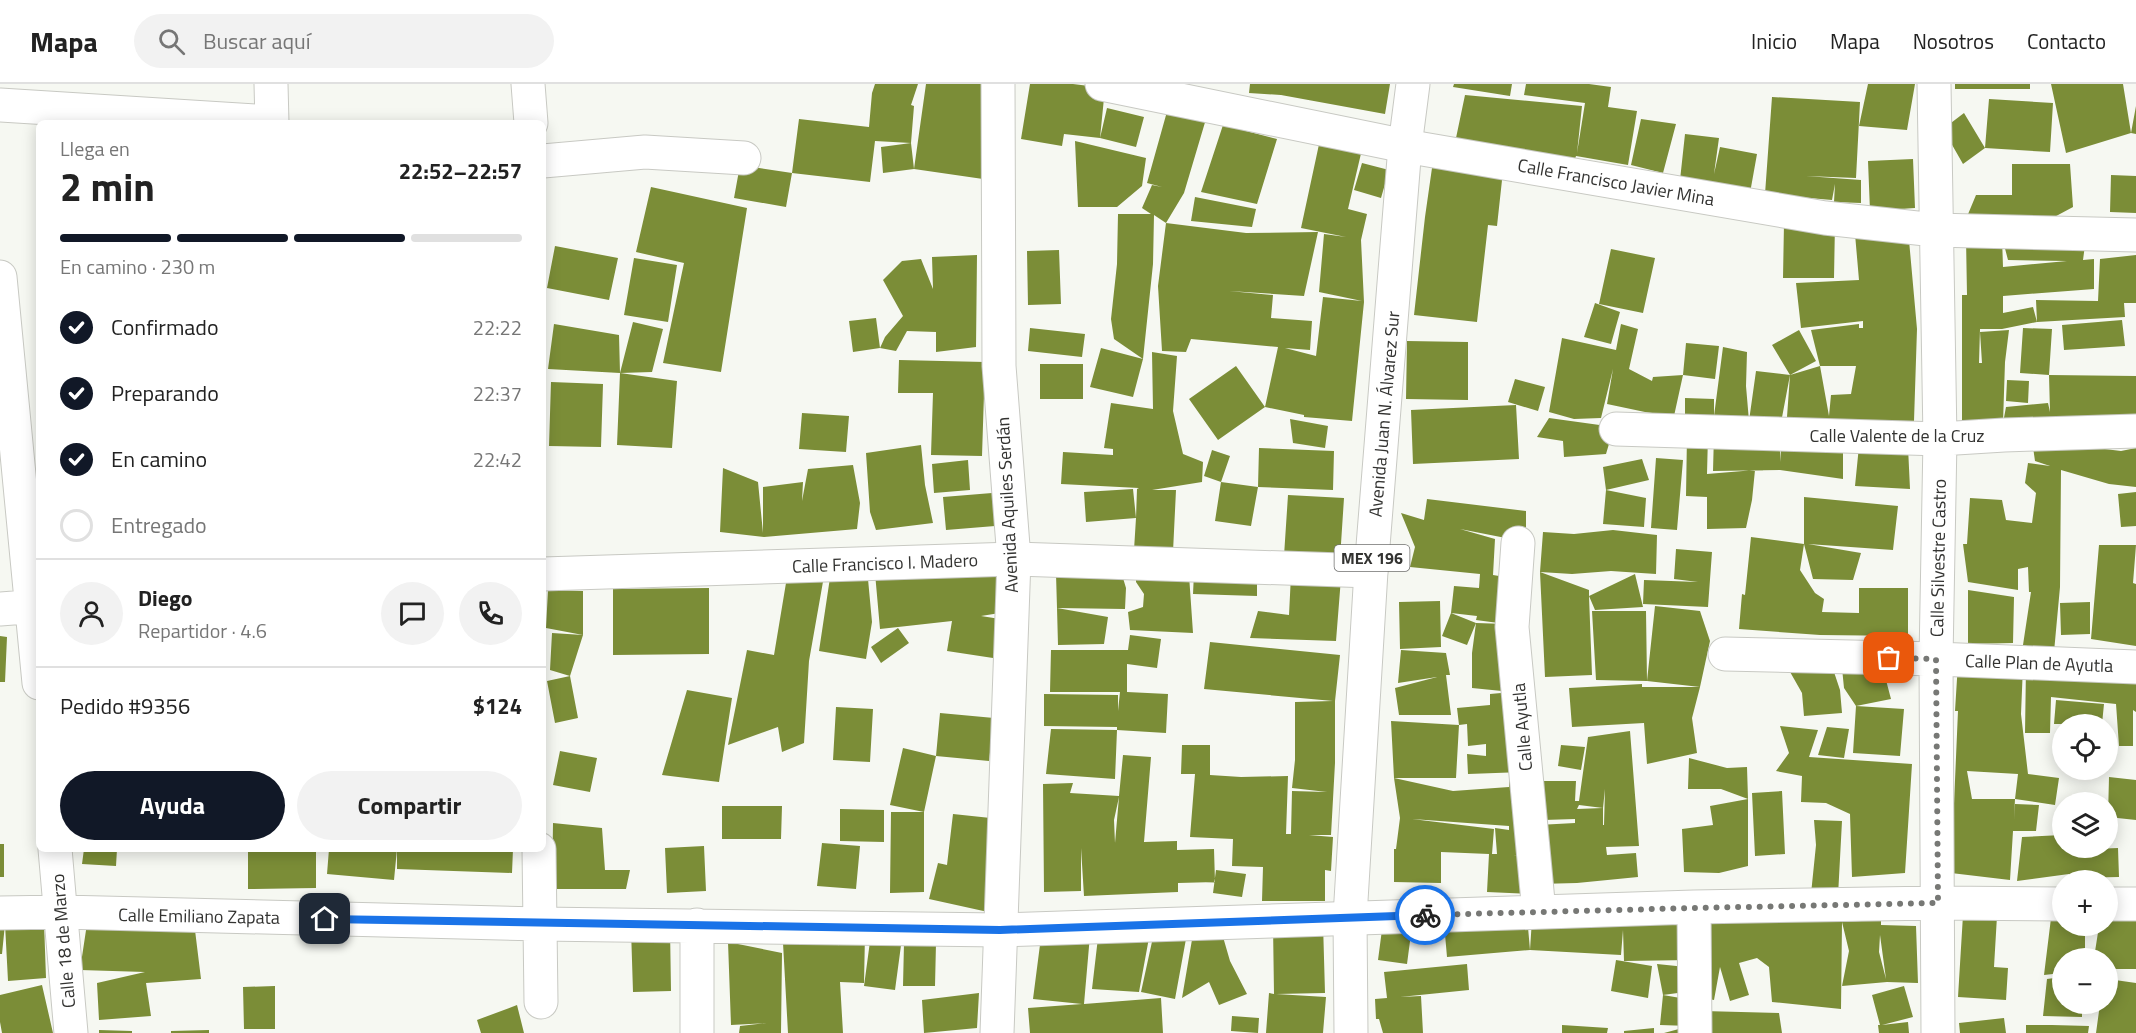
<!DOCTYPE html>
<html lang="es">
<meta charset="utf-8">
<style>
:root{--surface:#fff;--page:#f2f2f2;--text:#222;--muted:#767676;--line:#e0e0e0;--accent:#111827}
body{margin:0;font-family:"Titillium Web",sans-serif;background:var(--page);color:var(--text);height:100vh;display:flex;flex-direction:column;font-size:22px;white-space:nowrap}
*{box-sizing:border-box;margin:0}
p{font-size:20px;color:var(--muted)}
.icon{flex:none;width:33px;height:33px;fill:none;stroke:currentColor;stroke-width:2;stroke-linecap:round;stroke-linejoin:round}
.map{position:relative;flex:1;overflow:hidden}
.drawer{position:absolute;left:36px;top:36px;width:510px;height:732px;display:flex;flex-direction:column;background:var(--surface);border-radius:9px;box-shadow:0 3px 15px #0003}
.drawer>*{flex:none}
.fabs{position:absolute;left:2052px;top:630px;display:grid;gap:12px}
.fabs a{display:grid;place-items:center;width:66px;height:66px;border-radius:50%;background:var(--surface);box-shadow:0 3px 15px #0003;font-size:30px}
.pin{position:absolute;display:grid;place-items:center;width:51px;height:51px;color:#fff;margin:-26px;border-radius:12px;box-shadow:0 3px 9px #0006}
.courier{position:absolute;display:grid;place-items:center;width:60px;height:60px;margin:-30px;border:4px solid #1a73e8;border-radius:50%;background:#fff;color:#222;box-shadow:0 2px 8px #0007}
.head em{font-style:normal;font-weight:700}
.head div{display:flex;flex-direction:column-reverse}
.head{display:flex;align-items:center;justify-content:space-between;height:102px;padding:0 24px}
h1{font-size:39px;font-weight:700;line-height:45px}
.bar{display:grid;grid-template-columns:repeat(4,1fr);gap:9px 6px;align-content:center;height:72px;padding:0 24px}
.bar i{height:8px;border-radius:4px;background:var(--line)}
.bar .current{background:var(--accent)}
.bar p{grid-column:span 4}
.line{display:flex;align-items:center;gap:15px;padding:0 24px;border-top:2px solid var(--line)}
.line div{flex:1}
.round{display:grid;place-items:center;flex:none;width:63px;height:63px;border-radius:32px;background:var(--page)}
ol{padding:0 24px;list-style:none}
li{display:flex;align-items:center;gap:18px;height:66px}
li p{margin-inline-start:auto}
li .icon{padding:6px;border-radius:50%;background:var(--accent);color:#fff;stroke-width:4}
li:last-child{color:var(--muted)}
li i{width:33px;height:33px;border:3px solid var(--line);border-radius:50%}
.button{display:flex;gap:12px;margin-top:auto;padding:12px 24px}
.button a{flex:1;height:69px;border-radius:36px;background:var(--accent);color:#fff;font-size:24px;font-weight:700;line-height:69px;text-align:center}
.button a+a{background:var(--page);color:var(--text)}
header{display:flex;align-items:center;gap:36px;box-sizing:border-box;height:84px;padding:0 30px;background:var(--surface);border-bottom:2px solid var(--line)}
header strong{font-size:28px}
nav{display:flex;gap:33px;margin-inline-start:auto;font-size:21px}
.search{width:420px;height:54px;background:var(--page);display:flex;align-items:center;gap:15px;box-sizing:border-box;padding:0 21px;border-radius:33px;color:var(--muted);font-size:22px}
.map>svg:first-child{display:block}
.building{fill:#7b8d37;fill-rule:evenodd}
.lines{fill:none;stroke-linecap:round;stroke-linejoin:round}
.minor-casing{stroke:#c8c9c3;stroke-width:35}
.major-casing{stroke:#c8c9c3;stroke-width:35}
.minor{stroke:#fff;stroke-width:33}
.major{stroke:#fff;stroke-width:33}
.done{stroke:#777875;stroke-width:6;stroke-dasharray:0 10.8}
.route{stroke:#1a73e8;stroke-width:8}
.labels{text-anchor:middle;dominant-baseline:central;stroke-width:6;stroke-linejoin:round;paint-order:stroke}
.shield{fill:#fff;stroke:#70706f;stroke-width:1.5}
.shield-label{font-size:16px;font-weight:bold;fill:#333331}
.street-label{font-size:18px;fill:#333331;stroke:#fff}
</style>
<header>
<strong>Mapa</strong>
<div class="search"><svg class="icon" aria-label="search" viewBox="0 0 24 24"><circle cx="10" cy="10" r="6"/><path d="M15 15l6 6"/></svg>Buscar aquí</div>
<nav><a>Inicio</a><a>Mapa</a><a>Nosotros</a><a>Contacto</a></nav>
</header>
<div class="map">
<svg width="2136" height="949" viewBox="0 0 2136 949">
<rect width="100%" height="100%" fill="#f6f8f2"/>
<path class="building" d="M875,0H918L911,21L914,22L911,59L914,85L883,89L881,63L911,59L875,57L870,98L792,89L799,35L869,43L872,9Z
M926,0H988L983,95L914,85Z
M1030,0H1073L1105,4L1100,54L1064,50L1062,62L1021,55Z
M1250,0H1390L1385,30L1281,11L1249,9Z
M1454,0H1512L1510,12L1453,3Z
M1526,0H1589L1611,3L1608,23L1637,27L1628,81L1576,72L1575,75L1456,54L1465,11L1582,22L1577,69L1585,19L1524,11Z
M1868,0H1915L1907,46L1859,42Z
M1955,0H2030V5H1955Z
M2051,0H2123L2131,49L2136,22V50L2131,49L2066,69Z
M1772,13L1860,18L1856,94L1806,92L1861,96V119L1834,118L1835,100L1832,116L1765,110Z
M1989,15L2053,19L2050,68L1985,64L1963,80L1943,45L1964,29L1985,64Z
M1107,24L1144,33L1136,63L1100,54Z
M1168,24L1206,35L1184,109L1166,139L1154,131L1153,180L1143,275L1114,255L1111,235L1117,180L1118,130H1151L1142,124L1152,101L1162,103L1147,99Z
M1641,35L1676,40L1663,89L1631,81Z
M1223,41L1277,55L1257,120L1201,108Z
M1685,50L1719,54L1714,90L1720,63L1757,70L1750,109L1680,96Z
M1321,51L1363,61L1348,125L1367,130L1361,156L1364,218L1352,337L1304,333V331L1265,323L1278,263L1191,255L1186,268L1162,267L1158,202L1166,139L1246,149L1318,148L1304,212L1229,207L1273,211L1271,234L1312,237L1310,266L1285,264L1316,272L1323,213L1362,217L1319,208L1324,150L1346,153L1301,144Z
M1075,57L1146,74L1142,102L1117,123H1078Z
M1913,75L1915,124L1870,127L1868,77Z
M1433,77L1503,87L1497,142L1488,141L1477,238L1414,231L1425,133Z
M1362,79L1389,86L1381,114L1354,106Z
M2012,80H2070L2073,123L2045,138L1966,135L1976,111H2012Z
M740,81L792,89L786,123L734,114Z
M2111,91L2136,92V129L2110,128Z
M651,103L747,124L721,288L663,279L684,179L636,168Z
M1195,113L1256,125L1252,143L1191,137Z
M1784,139H1835L1834,194H1783Z
M1908,145L1917,245L1914,337L1829,336L1786,347L1790,291L1780,344H1748L1756,287L1790,291L1772,261L1799,246L1816,277L1790,291L1820,282L1811,246L1859,240V244H1863V237L1801,244L1796,199L1859,196L1855,150ZM1820,282H1856L1851,310L1831,311L1829,332Z
M2002,153L2085,161L2083,176L2094,175V205L2003,212V229L2033,223L2037,238L2002,245H1980L1979,279H1982L1980,248L2009,246L2005,278L2003,339L2006,323L2048,319L2050,328L2049,291L2136,292V334L1962,342V211H1967L1966,154L2002,153L2003,183L2067,177L2008,176Z
M555,162L618,174L609,216L547,204Z
M1611,165L1655,174L1643,229L1599,220Z
M1059,166L1061,220L1028,221L1027,167Z
M977,171L976,263L936,268V248L907,247L896,267L880,264L885,253L903,232L883,196L902,177L921,175L933,205L932,173Z
M2136,171V219H2124L2125,233L2037,238L2036,216L2098,217L2100,175Z
M634,174L677,181L668,238L624,231Z
M1595,219L1620,228L1611,260L1584,253Z
M876,234L880,264L853,268L849,237Z
M2122,236L2125,262L2064,266L2062,241Z
M633,238L663,245L652,288L620,289L677,297L672,364L617,361L620,289L548,285L554,240L619,251L620,289Z
M1621,240L1638,245L1629,285L1652,297L1653,293L1683,291L1674,332L1645,328L1607,320L1613,285L1601,334L1574,335L1549,328L1562,254L1616,266Z
M1030,244L1085,250L1082,273L1028,267Z
M2023,244L2052,245L2049,291L2020,289Z
M1407,257L1468,258V316L1406,315Z
M1686,259L1719,262L1715,295L1683,291Z
M1723,263L1747,268L1746,302L1749,337L1714,332Z
M1101,264L1143,275L1133,313L1090,303Z
M1152,268L1177,272L1173,327L1183,370L1203,378L1202,398L1152,406H1176L1173,468L1134,466L1136,434L1086,438L1084,408L1133,405L1136,434L1137,405L1139,404L1061,400L1063,368L1113,371V365L1104,364L1111,319L1153,325Z
M899,276L985,278L982,372L931,371L933,309H898Z
M1040,280H1083V315H1040Z
M1236,282L1265,323L1218,356L1189,315Z
M1515,295L1545,303L1538,327L1508,318Z
M2007,296L2029,297L2028,319L2006,317Z
M551,298L603,300L601,363L549,362Z
M1685,314L1714,315V332H1685Z
M1516,321L1519,375L1413,380L1411,326Z
M802,329L849,332L846,368L799,365Z
M1549,334L1614,343L1606,370L1564,373L1563,357L1537,353Z
M1290,335L1328,342L1325,364L1293,359Z
M1714,350L1780,355V378L1782,352L1843,360V395L1780,386L1713,387Z
M1687,351H1708L1707,390L1755,386L1752,416L1746,444L1707,445V413L1686,412Z
M2032,356L2121,367L2136,364V403L2109,400L2061,386L2060,503L2054,568L2023,561L2031,508H2029L2028,483L2018,485V506L1968,498L1963,460H1967L1970,414L2002,416L2006,436L2032,439L2036,409L2025,399L2028,379L2050,382L2035,377Z
M921,361L925,401L933,439L876,446L870,428L866,369Z
M1859,362L1908,363L1910,405L1855,402Z
M1259,364L1334,367L1333,406L1258,403Z
M1212,366L1230,372L1221,398L1258,403L1251,442L1215,437L1221,398L1204,392Z
M1656,374L1683,376L1677,446L1651,444Z
M1642,375L1649,396L1606,406L1603,383Z
M968,376L970,406L934,409L932,380Z
M853,381L860,419L857,445L764,453L720,448L723,384L758,398L763,449V403L803,398L802,417L808,385Z
M1606,406L1646,414L1644,443L1603,440Z
M2136,408V442L2121,443L2118,410Z
M992,409L995,442L946,446L943,413Z
M1288,411L1344,414L1340,475L1284,472Z
M1804,413L1898,422L1893,466L1808,460L1861,469L1853,496L1813,495L1804,460L1800,486L1815,509L1824,515L1822,528L1859,529V504H1908V552L1820,551L1739,545L1742,510L1745,511L1751,453L1804,460Z
M1427,415L1526,427V458L1460,445L1495,455L1493,491L1511,494L1523,688L1468,690L1467,670L1486,672V660L1468,662L1467,640L1459,641L1457,624L1490,621V610L1512,608L1472,604V569L1476,539L1467,561L1442,552L1451,529L1454,502L1479,504L1480,490L1410,483L1415,463L1401,429L1424,436ZM1451,529L1477,532L1476,536L1506,540L1476,539Z
M1613,446L1657,451L1656,490L1611,487L1572,490L1540,488L1589,506V512L1635,490L1643,523L1595,526L1589,512L1592,591L1545,593L1540,488L1543,448L1574,450Z
M2099,461H2136L2133,499L2136,500V562L2091,555Z
M1676,465L1712,468L1708,523L1643,520L1644,496L1698,498L1674,495Z
M1006,480V528L981,532L1000,535L993,574L947,567L952,537L880,545L875,489Z
M1136,480L1189,491L1193,549L1130,546L1128,528L1143,523L1144,510L1136,498Z
M1120,484L1126,504L1125,525L1057,524L1056,490Z
M788,487L824,492L809,577L804,659L782,668L778,643L728,661L747,566L774,571Z
M831,487L868,495L872,538L866,575L819,567Z
M1194,489L1257,490V512L1193,510Z
M1291,491L1341,494L1336,557L1250,554L1258,527L1289,531Z
M709,504V570L613,571V505Z
M548,506L583,507V551L546,544Z
M1968,506L2014,513L2013,559L1968,560Z
M1440,517L1441,563L1400,565L1399,518Z
M2090,518V550L2061,551L2060,519Z
M1655,522L1700,527L1710,557L1700,603L1647,597L1596,596L1592,527H1646L1647,597Z
M1057,524L1108,533L1104,560L1058,561Z
M898,544L909,559L881,579L871,563Z
M552,549L583,551L570,592L578,634L555,639L547,597L570,592L550,586Z
M1130,551L1161,555L1157,584L1127,580V608L1168,610L1166,649L1117,646L1115,695L1046,690L1051,645L1117,646V643L1044,642V610L1118,611V627L1120,608H1050L1051,566H1128Z
M0,552L7,553L5,598H0Z
M1210,558L1340,571L1335,617V679L1331,751H1309L1333,753L1331,787L1325,786V817H1262L1263,783L1232,782L1233,755L1190,753L1195,690H1181L1182,661H1210V691L1241,693L1288,692L1286,750H1291L1292,707L1327,708L1292,704L1295,676V618L1333,617L1204,605Z
M1401,566L1446,569L1450,591H1446L1451,631H1399L1395,604L1437,593L1398,599Z
M1785,579H1831L1840,606L1842,629L1804,632L1802,609Z
M1958,579L2023,582L2021,630L2028,690L2059,694L2055,721L2015,715L2014,735L2015,720L2039,721L2036,747H2013L2010,796L1951,789L1958,627H1955ZM1967,687L2018,690L2015,715H1972Z
M1882,581L1891,615L1856,622L1904,625L1900,672L1853,669L1856,622L1844,604L1842,584Z
M2026,583L2136,588V628L2133,626V662H2119L2116,620L2051,613L2050,649H2025Z
M1642,600V603H1700L1692,634L1697,669L1647,680L1644,639L1572,643L1569,604Z
M687,606L732,614L719,698L662,691Z
M2056,616L2104,620L2102,640H2054Z
M836,623L873,625L870,678L833,676Z
M940,629L994,634L989,677L936,672Z
M1391,637L1459,641L1456,694H1394Z
M1780,642L1818,646L1809,673L1912,680L1905,789L1852,793L1850,730L1826,719L1801,718L1802,692L1776,687L1789,669Z
M1827,643L1849,645L1844,674L1818,671Z
M1630,647L1639,762L1606,763L1607,771L1636,769L1638,793L1577,799L1538,800V741L1575,739V735L1543,736L1544,697H1576L1575,717H1579L1588,653ZM1605,705L1604,741H1603V724L1577,725L1579,721L1603,724Z
M1561,661L1585,663L1581,686L1558,682Z
M903,664L936,672L924,728V808L890,809L891,728H924L890,721Z
M560,667L597,674L590,708L553,701Z
M1123,671L1151,673L1144,758L1177,757V766L1214,765L1215,798L1178,799V808L1084,812L1081,764V807L1044,808L1043,700L1073,699L1070,709L1119,712ZM1119,713L1115,759L1114,736Z
M1689,674L1727,684L1747,683L1748,715L1721,705H1688Z
M2109,693L2136,696V736L2108,733Z
M1394,694L1453,707L1509,703V696H1525L1533,771H1513L1533,772L1531,810L1487,808L1489,770L1441,768V799L1394,798V765H1396L1400,734ZM1412,735L1509,742V746L1495,744L1497,770H1492L1494,745Z
M1782,707L1785,770L1755,772L1752,709Z
M2071,711L2103,715V718H2070Z
M1748,715V782L1719,789L1684,788L1682,745L1713,741L1710,722Z
M722,722H782L781,755H722Z
M840,725L884,726V758L840,757Z
M953,730L1000,735L988,828L929,815L938,779L947,781Z
M1814,736L1842,737L1838,812L1811,810L1816,761Z
M553,739L602,744L605,786H630L626,805H552Z
M2062,751V764H2067L2068,766L2118,764L2119,793L2069,794V790L2017,797L2022,753Z
M822,759L860,762L856,805L817,802Z
M0,760H4V793H0Z
M704,762L706,807L667,809L665,764Z
M84,765H117L116,782L82,780Z
M248,765H316V804L248,805Z
M329,765H397L394,796L327,790Z
M397,765H513L512,789L397,785Z
M1216,786L1246,790L1242,813L1213,809Z
M2052,826L2062,827V842H2085V874H2062V889L2044,891Z
M1704,830L1842,838L1881,836V841L1916,842L1918,899L1887,898L1842,902L1849,867L1842,838L1841,925L1772,918L1769,883L1757,874L1739,879L1749,911L1730,917L1720,883L1714,916L1698,913ZM1880,851L1886,895L1879,868Z
M1963,831L1997,832L1994,883L2008,884L2006,916L1958,913Z
M1527,832L1530,866L1532,835L1693,838L1691,876L1624,877L1623,846L1621,871L1530,866L1447,873L1444,839Z
M88,833L194,838L201,895L146,899L151,932L99,936L97,899L145,888L80,886Z
M2108,833L2136,834V885H2108V874H2094L2099,842H2108Z
M44,838L46,894L8,897L5,840Z
M1383,838L1412,842L1407,880L1378,876Z
M1323,839L1325,909L1276,910L1326,913L1323,949H1266L1269,909L1274,910L1273,841Z
M0,840H5L2,870H0Z
M1151,843L1139,908L1092,905L1099,845Z
M670,844L671,907L633,908L631,845Z
M1155,844H1188L1175,915L1141,908Z
M1194,844L1221,846L1230,877L1247,910L1219,921L1209,898L1182,914Z
M839,849L865,850L864,899L840,898L843,949H788L783,859L838,856L839,862Z
M871,850L902,854L895,906L864,902Z
M1090,851L1084,920L1161,914L1163,949H1030L1028,924L1082,920L1033,915L1041,853Z
M728,858L782,869L781,949H739L740,942L767,939L731,941Z
M904,859H936L935,902H903Z
M1616,876L1652,882L1648,914L1611,907Z
M1467,880L1469,906L1400,913L1421,912L1423,949H1383L1379,935H1376L1375,915L1387,914L1384,888Z
M1657,880L1686,883L1685,908L1663,911Z
M2062,893V920H2082V933L2043,932L2047,895Z
M2108,895L2136,899V949H2096L2100,920H2108Z
M42,901L53,949H2L0,938V911Z
M275,902V945H244L243,903Z
M1904,902L1913,933L1882,941L1908,938L1909,949H1879L1878,941H1880L1872,911Z
M979,909L977,944L924,949L922,916Z
M1663,911L1692,916L1690,949H1664L1690,942L1660,941Z
M517,921L524,949H481L477,936Z
M1703,927L1779,929L1782,949H1702Z
M1232,932L1259,934L1258,949L1231,947Z
M2004,934L2006,949H1960L1959,939Z
M1562,941L1608,944L1607,949H1562Z
M2026,941H2052L2089,942L2088,949H2026Z
M1654,944V949H1624V947Z
M99,946L132,947V949H99Z
M209,946V949H171V947Z"/>
<g class="lines">
<g class="minor-casing">
<path id="minor" d="M271,0L272,39
M528,0L531,39
M1102,0L1405,62L1825,134L1935,146L2136,151
M1934,0L1940,355L1936,575L1938,949
M0,21L272,38
M543,77L645,68L744,74
M0,193L39,599
M1616,345L1940,355L2004,351L2136,347
M1518,459L1512,543L1539,828
M543,490L1014,475L1371,487
M0,525L39,522
M1725,570L1936,575L2136,583
M55,765L71,949
M539,765L541,918
M2108,820H2136
M1694,823L1695,949
M0,829L62,828L540,840L1000,846L1694,823L1938,819L2062,820
M697,841V949"/>
</g>
<g class="major-casing">
<path id="major" d="M997,949L1014,475L999,282L998,0
M1351,949L1350,833L1371,487L1405,62L1413,0"/>
</g>
<use href="#minor" class="minor"/>
<use href="#major" class="major"/>
</g>
<g class="lines">
<path class="done" d="M1425,831L1694,824L1938,819L1936,575L1889,574"/>
<path class="route" d="M325,835L1000,846L1425,831"/>
</g>
<g class="labels">
<rect class="shield" x="1334.5" y="461" width="75" height="26" rx="4.5"/>
<g class="shield-label">
<text x="1372" y="474">MEX 196</text>
</g>
<g class="street-label">
<text transform="translate(1616 98) rotate(10)">Calle Francisco Javier Mina</text>
<text transform="translate(1384 330) rotate(-85)">Avenida Juan N. Álvarez Sur</text>
<text x="1897" y="351">Calle Valente de la Cruz</text>
<text transform="translate(1007 421) rotate(-93)">Avenida Aquiles Serdán</text>
<text transform="translate(1938 474) rotate(-89)">Calle Silvestre Castro</text>
<text transform="translate(885 479) rotate(-2)">Calle Francisco I. Madero</text>
<text transform="translate(2039 579) rotate(2)">Calle Plan de Ayutla</text>
<text transform="translate(1522 643) rotate(-95)">Calle Ayutla</text>
<text transform="translate(199 832) rotate(1)">Calle Emiliano Zapata</text>
<text transform="translate(63 857) rotate(-95)">Calle 18 de Marzo</text>
</g>
</g>
</svg>
<div class="fabs">
<a><svg class="icon" aria-label="locate" viewBox="0 0 24 24"><circle cx="12" cy="12" r="6"/><path d="M12 2v4M12 18v4M2 12h4M18 12h4"/></svg></a>
<a><svg class="icon" aria-label="layers" viewBox="0 0 24 24"><path d="M12 4l9 5-9 5-9-5zM3 14l9 5 9-5"/></svg></a>
<a>+</a>
<a>−</a>
</div>
<div class="pin" style="left:1889px;top:574px;background:#ea580c"><svg class="icon" aria-label="bag" viewBox="0 0 24 24"><path d="M5 8h14l-1 12H6zM9 8a3 3 0 0 1 6 0"/></svg></div>
<div class="pin" style="left:325px;top:835px;background:#1f2937"><svg class="icon" aria-label="home" viewBox="0 0 24 24"><path d="M3 11l9-7 9 7M6 9v11h12V9"/></svg></div>
<div class="courier" style="left:1425px;top:831px"><svg class="icon" aria-label="bike" viewBox="0 0 24 24"><circle cx="6" cy="16" r="4"/><circle cx="18" cy="16" r="4"/><path d="M6 16l4-8h5l3 8M10 8l3 8H6M13 5h3"/></svg></div>
<section class="drawer">
<div class="head"><div><h1>2 min</h1><p>Llega en</p></div><em>22:52–22:57</em></div>
<div class="bar"><i class="current"></i><i class="current"></i><i class="current"></i><i></i><p>En camino · 230 m</p></div>
<ol>
<li><svg class="icon" aria-label="check" viewBox="0 0 24 24"><path d="M5 12l5 5 9-10"/></svg>Confirmado<p>22:22</p></li>
<li><svg class="icon" aria-label="check" viewBox="0 0 24 24"><path d="M5 12l5 5 9-10"/></svg>Preparando<p>22:37</p></li>
<li><svg class="icon" aria-label="check" viewBox="0 0 24 24"><path d="M5 12l5 5 9-10"/></svg>En camino<p>22:42</p></li>
<li><i></i>Entregado</li>
</ol>
<div class="line" style="height:108px"><a class="round"><svg class="icon" aria-label="person" viewBox="0 0 24 24"><circle cx="12" cy="8" r="4"/><path d="M4 21q1-7 8-7t8 7"/></svg></a><div><b>Diego</b><p>Repartidor · 4.6</p></div><a class="round"><svg class="icon" aria-label="chat" viewBox="0 0 24 24"><path d="M4 5h16v11H9l-5 4z"/></svg></a><a class="round"><svg class="icon" aria-label="phone" viewBox="0 0 24 24"><path d="M5 4h4l2 5-3 2q2 4 5 5l2-3 5 2v4C11 20 4 13 5 4z"/></svg></a></div>
<div class="line" style="height:78px"><div>Pedido #9356</div><b>$124</b></div>
<div class="button"><a>Ayuda</a><a>Compartir</a></div>
</section>
</div>
